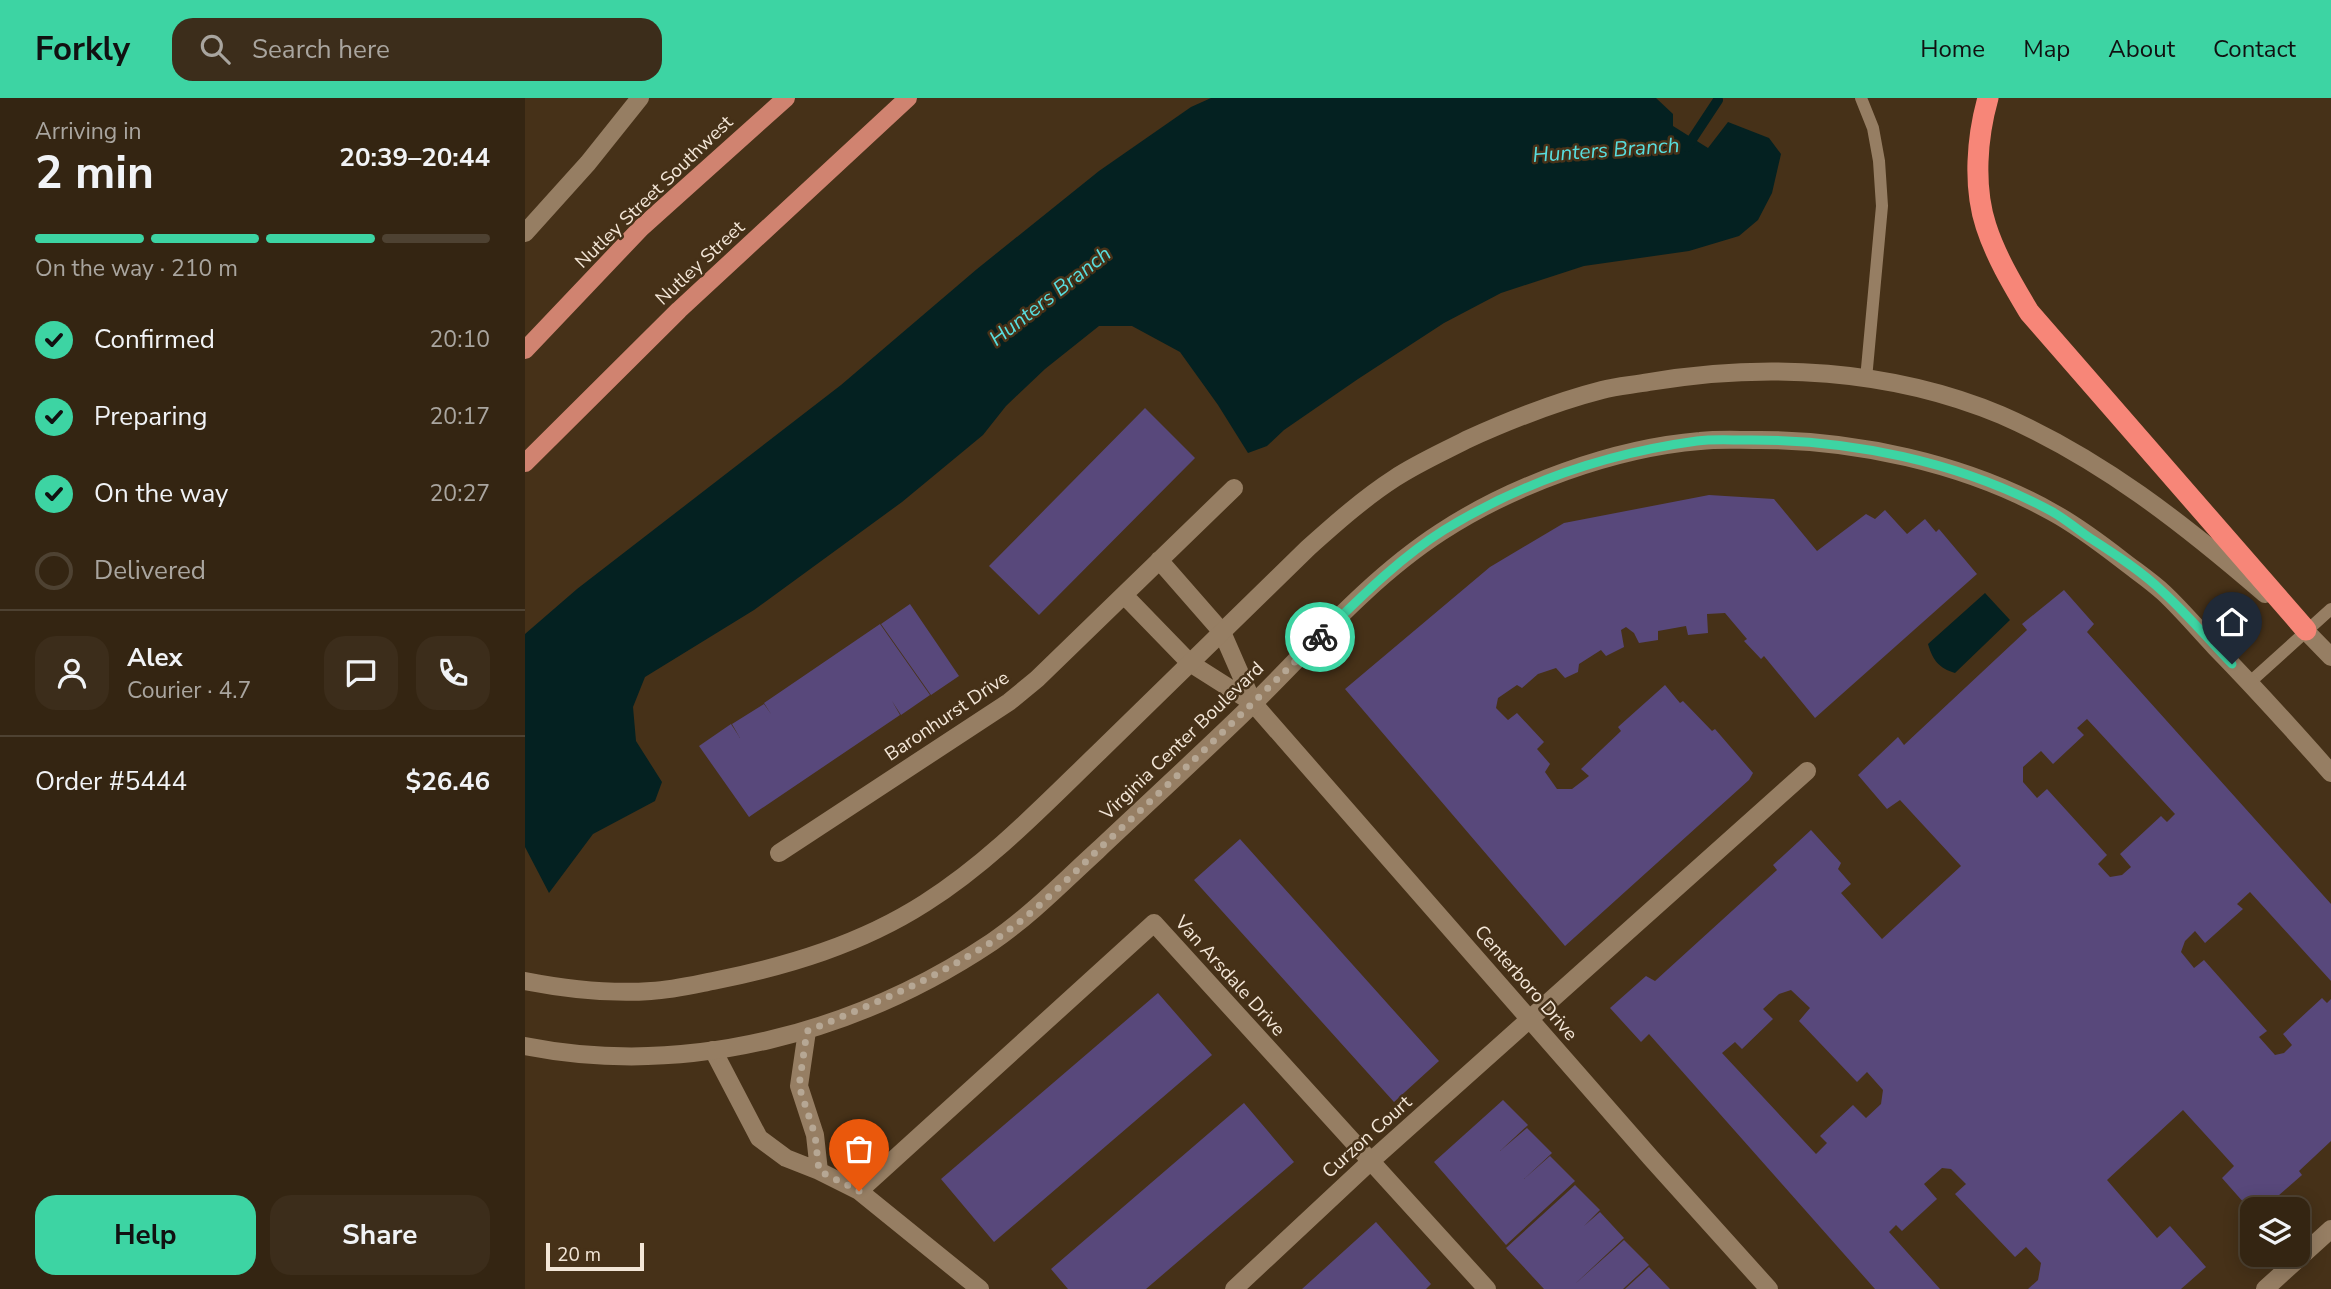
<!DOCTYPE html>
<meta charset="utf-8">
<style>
:root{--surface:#342512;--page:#3c2d1b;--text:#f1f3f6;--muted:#a9a59f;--line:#4e4232;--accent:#3dd4a3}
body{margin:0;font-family:"Nunito Sans",sans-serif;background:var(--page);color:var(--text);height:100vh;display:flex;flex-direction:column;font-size:26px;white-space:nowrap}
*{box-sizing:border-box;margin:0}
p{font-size:23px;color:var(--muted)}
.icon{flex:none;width:38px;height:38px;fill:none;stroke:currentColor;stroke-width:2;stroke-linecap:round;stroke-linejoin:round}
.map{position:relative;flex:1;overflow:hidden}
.drawer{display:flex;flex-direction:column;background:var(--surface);width:525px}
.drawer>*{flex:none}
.controls{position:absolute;left:1715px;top:1099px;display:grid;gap:14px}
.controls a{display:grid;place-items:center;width:70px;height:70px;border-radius:14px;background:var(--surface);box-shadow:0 4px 18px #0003,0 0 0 2px var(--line);font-size:35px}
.scale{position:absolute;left:21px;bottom:18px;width:98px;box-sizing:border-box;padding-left:7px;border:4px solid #f3e6d7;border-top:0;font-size:19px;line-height:24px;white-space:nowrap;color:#f3e6d7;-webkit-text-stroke:5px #463118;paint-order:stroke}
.pin{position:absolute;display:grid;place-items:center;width:60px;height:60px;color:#fff;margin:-72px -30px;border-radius:50% 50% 50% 0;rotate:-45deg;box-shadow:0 0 7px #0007}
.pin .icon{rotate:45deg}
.courier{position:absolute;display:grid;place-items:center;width:70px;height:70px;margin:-35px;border:5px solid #3dd4a3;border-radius:50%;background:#fff;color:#222;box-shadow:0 2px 9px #0007}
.summary em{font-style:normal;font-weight:700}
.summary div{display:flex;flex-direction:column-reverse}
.summary{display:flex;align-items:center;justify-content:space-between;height:119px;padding:0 35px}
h1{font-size:46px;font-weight:700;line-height:52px}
.bar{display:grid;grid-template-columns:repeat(4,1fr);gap:10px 7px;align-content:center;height:84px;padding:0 35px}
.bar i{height:9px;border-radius:5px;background:var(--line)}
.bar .selected{background:var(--accent)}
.bar p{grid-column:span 4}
.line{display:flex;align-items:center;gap:18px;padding:0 35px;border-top:2px solid var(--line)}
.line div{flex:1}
.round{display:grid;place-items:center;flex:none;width:74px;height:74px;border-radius:21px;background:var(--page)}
ol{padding:0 35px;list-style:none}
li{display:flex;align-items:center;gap:21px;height:77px}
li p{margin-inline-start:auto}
li .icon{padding:7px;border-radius:50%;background:var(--accent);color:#111;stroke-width:4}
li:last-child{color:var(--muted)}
li i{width:38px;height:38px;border:4px solid var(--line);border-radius:50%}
.action{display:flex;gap:14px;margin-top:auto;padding:14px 35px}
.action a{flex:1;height:80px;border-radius:21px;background:var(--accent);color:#111;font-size:28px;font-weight:700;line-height:80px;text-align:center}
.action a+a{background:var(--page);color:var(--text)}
header{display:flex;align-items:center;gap:42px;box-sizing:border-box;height:98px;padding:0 35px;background:var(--accent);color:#111}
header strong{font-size:33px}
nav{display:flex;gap:38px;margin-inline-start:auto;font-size:24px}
.search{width:490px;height:63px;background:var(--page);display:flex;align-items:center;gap:18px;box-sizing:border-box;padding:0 24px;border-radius:21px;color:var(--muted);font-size:26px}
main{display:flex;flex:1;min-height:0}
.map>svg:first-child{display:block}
.water{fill:#042121}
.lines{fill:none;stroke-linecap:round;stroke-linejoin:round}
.stream{stroke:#042121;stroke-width:10}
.building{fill:#58487b;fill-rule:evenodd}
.service{stroke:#967e63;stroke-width:12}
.minor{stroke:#967e63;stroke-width:18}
.tertiary{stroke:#967e63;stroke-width:18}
.primary{stroke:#d08370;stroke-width:18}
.motorway{stroke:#f78678;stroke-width:21}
.done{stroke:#b6a794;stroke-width:7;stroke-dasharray:0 12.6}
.route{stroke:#3dd4a3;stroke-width:9}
.labels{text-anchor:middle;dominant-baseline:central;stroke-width:5;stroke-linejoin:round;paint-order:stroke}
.street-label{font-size:19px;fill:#f3e6d7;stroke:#463118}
.water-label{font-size:21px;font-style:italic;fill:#58ddde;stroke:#463118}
</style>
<header>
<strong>Forkly</strong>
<div class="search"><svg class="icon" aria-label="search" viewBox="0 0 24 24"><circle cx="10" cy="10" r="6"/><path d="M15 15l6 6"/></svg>Search here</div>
<nav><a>Home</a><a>Map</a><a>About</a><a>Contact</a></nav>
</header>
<main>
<section class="drawer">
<div class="summary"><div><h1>2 min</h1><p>Arriving in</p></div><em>20:39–20:44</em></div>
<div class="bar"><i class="selected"></i><i class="selected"></i><i class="selected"></i><i></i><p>On the way · 210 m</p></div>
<ol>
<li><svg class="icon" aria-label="check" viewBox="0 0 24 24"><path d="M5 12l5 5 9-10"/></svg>Confirmed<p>20:10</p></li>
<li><svg class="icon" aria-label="check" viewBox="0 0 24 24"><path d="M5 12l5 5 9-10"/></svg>Preparing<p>20:17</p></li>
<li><svg class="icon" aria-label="check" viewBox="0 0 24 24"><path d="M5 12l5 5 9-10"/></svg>On the way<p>20:27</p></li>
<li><i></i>Delivered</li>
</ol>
<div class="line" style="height:126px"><a class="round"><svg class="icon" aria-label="person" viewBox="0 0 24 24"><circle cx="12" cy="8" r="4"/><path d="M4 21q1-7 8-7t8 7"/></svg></a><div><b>Alex</b><p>Courier · 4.7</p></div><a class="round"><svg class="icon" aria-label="chat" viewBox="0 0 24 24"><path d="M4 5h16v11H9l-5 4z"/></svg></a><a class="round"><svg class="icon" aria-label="phone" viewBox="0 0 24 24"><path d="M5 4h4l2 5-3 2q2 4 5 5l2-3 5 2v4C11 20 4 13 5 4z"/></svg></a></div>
<div class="line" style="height:91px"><div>Order #5444</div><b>$26.46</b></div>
<div class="action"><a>Help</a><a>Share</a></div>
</section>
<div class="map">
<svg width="1806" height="1191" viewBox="0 0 1806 1191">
<rect width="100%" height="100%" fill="#463118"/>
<path class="water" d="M686,0H1131L1148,16V28L1183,50L1203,24L1244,40L1256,56L1247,95L1233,122L1214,138L1164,153L1059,168L976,195L919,225L833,281L759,332L742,348L723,355L693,307L655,254L607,228H574L520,271L481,308L458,337L377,404L229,512L120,579L108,609L111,643L137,684L130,703L68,736L24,795L0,749V536L52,491L316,287L452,171L574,73L666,9Z
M1460,495L1485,522L1430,575C1414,570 1408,563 1403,546Z"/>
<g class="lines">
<path class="stream" d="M1162,49L1193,2"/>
</g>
<path class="building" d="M620,310L670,360L514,517L464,468Z
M1184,397L1249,401L1292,453L1341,416L1350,421L1360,412L1382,436L1400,421L1411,434L1414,431L1452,476L1290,620L1239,558L1236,561L1219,543L1222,541L1200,515L1182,516L1183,535L1163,537L1161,528L1133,533V542L1114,545L1109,535L1101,529L1096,532L1099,549L1081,558L1076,552L1054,566L1053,574L1040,580L1031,570L1013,576L997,590L992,587L973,600L971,610L983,622L992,615L1019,644L1012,651L1025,666L1020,674L1032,691H1047L1064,678L1056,671L1096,633L1093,629L1140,587L1155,605L1158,603L1187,633L1190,631L1228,675L1224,682L1040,848L820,591L965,469L1039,425Z
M1539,492L1569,526L1562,534L1806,806V883L1725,794L1712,806L1718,811L1680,845L1670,833L1660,843L1656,854L1669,870L1679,862L1742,933L1734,939L1750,957L1759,955L1767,947L1758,936L1797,900L1802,905L1806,901V1043L1774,1073L1777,1077L1738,1111H1727V1114L1697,1080L1709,1068L1658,1012L1582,1082L1632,1140L1645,1128L1681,1169L1656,1191H1503L1513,1182L1516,1165L1501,1149L1490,1159L1430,1096L1441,1086L1426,1071L1417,1070L1399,1086L1412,1101L1377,1133L1371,1127L1364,1134L1415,1191H1350L1124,936L1116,944L1085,910L1121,878L1130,883L1252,772L1248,767L1286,732L1316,765L1313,771L1326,786L1316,795L1357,841L1436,768L1375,702L1362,711L1333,677L1373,639L1379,647L1502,532L1497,526ZM1562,621L1650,716L1642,724L1636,718L1595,756L1606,769L1597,777L1585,779L1573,766L1582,757L1522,691L1512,700L1498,684V669L1516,653L1528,666L1559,637L1552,630ZM1266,892L1285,910L1274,923L1332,984L1342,974L1358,992L1356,1006L1341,1020L1328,1007L1295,1038L1302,1045L1291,1056L1197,955L1210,944L1217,951L1248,921L1238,911L1254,896Z
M385,506L434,578L406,597L356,526Z
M355,526L405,597L376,617L367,603L375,617L224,719L174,648L206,626L215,640L207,626L239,606L246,616L239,605Z
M715,741L914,963L869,1004L669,782Z
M633,895L687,957L469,1144L416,1081Z
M978,1002L1003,1027L975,1053L1002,1030L1027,1055L999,1081L1025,1058L1050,1083L981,1147L909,1064Z
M719,1005L769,1064L621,1191H543L526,1171Z
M1050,1087L1075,1112L1059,1128L1075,1114L1099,1140L1050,1186L1099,1142L1124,1167L1098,1191H1019L981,1150Z
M851,1124L906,1186L901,1191H777Z
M1124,1169L1145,1191H1100Z"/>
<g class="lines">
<path class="service" d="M1336,0L1348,30L1354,63L1357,108L1341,281
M1724,585L1806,511"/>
<path class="minor" d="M0,135L63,65L115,0
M634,462L697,534L728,605
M599,497L665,565L728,605L1126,1060L1244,1191
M254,755L484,604L512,581L709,390
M282,933L274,988L290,1037L294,1073
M188,952L234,1040L261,1060L294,1073L334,1093L455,1191
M334,1093L629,825L962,1191
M709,1191L846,1063L1282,673
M1740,1191L1806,1131"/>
<path class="tertiary" d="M1772,524L1806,559
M0,883C41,891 84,896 126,893C147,892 168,887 188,883C263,868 336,846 400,805C465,764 520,706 575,653C645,585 714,517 783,450C811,425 839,400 870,380C893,365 918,354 941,342C985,322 1030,304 1077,292C1092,288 1108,287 1124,284C1241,264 1366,271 1476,317C1575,360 1659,426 1740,496
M0,948C162,980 331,935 467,844C505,818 538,784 572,753C626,702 681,652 735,599C792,542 848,478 916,434C988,387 1089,350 1175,343C1193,341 1211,342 1229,342C1327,341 1440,365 1527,414C1551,427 1575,445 1597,462C1611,473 1626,483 1639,495C1657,512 1673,531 1690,549C1730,590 1768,632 1806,675"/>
<path class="primary" d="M0,252L116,130L261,0
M0,365L154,212L383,0"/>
<path class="motorway" d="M1463,0C1452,39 1448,88 1461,128C1471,159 1488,187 1504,214L1781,532"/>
</g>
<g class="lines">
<path class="done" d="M334,1093L294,1073L290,1037L274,988L282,933C346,907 410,881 468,843C508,817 542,781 576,749C651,680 723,610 795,539"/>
<path class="route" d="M795,539C834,501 873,461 919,432C996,385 1083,355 1172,343C1187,341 1204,342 1220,342C1324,341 1433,363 1526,413C1539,420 1552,431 1565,440C1590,456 1616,473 1637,493C1662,516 1684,542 1707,566"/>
</g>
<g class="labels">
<g class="street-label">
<text transform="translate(129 94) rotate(-44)">Nutley Street Southwest</text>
<text transform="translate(175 165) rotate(-43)">Nutley Street</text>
<text transform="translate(422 618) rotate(-34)">Baronhurst Drive</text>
<text transform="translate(657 643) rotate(-44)">Virginia Center Boulevard</text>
<text transform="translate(705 878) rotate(48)">Van Arsdale Drive</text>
<text transform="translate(1001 885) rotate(49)">Centerboro Drive</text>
<text transform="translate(842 1039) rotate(-42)">Curzon Court</text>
</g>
<g class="water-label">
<text transform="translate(1081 52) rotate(-4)">Hunters Branch</text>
<text transform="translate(525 198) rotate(-38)">Hunters Branch</text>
</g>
</g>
</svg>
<div class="controls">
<a><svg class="icon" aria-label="layers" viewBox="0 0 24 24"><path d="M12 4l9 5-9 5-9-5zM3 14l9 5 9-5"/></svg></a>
</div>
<div class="scale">20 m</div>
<div class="pin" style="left:334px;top:1093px;background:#ea580c"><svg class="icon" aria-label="bag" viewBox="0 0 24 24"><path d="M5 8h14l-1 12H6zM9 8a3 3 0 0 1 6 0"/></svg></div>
<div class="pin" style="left:1707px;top:566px;background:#1f2937"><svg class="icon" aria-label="home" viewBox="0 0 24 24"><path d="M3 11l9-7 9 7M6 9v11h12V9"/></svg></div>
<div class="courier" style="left:795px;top:539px"><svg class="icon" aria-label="bike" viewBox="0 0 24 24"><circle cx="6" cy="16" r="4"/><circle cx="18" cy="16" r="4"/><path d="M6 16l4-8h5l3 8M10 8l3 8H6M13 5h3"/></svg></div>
</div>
</main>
